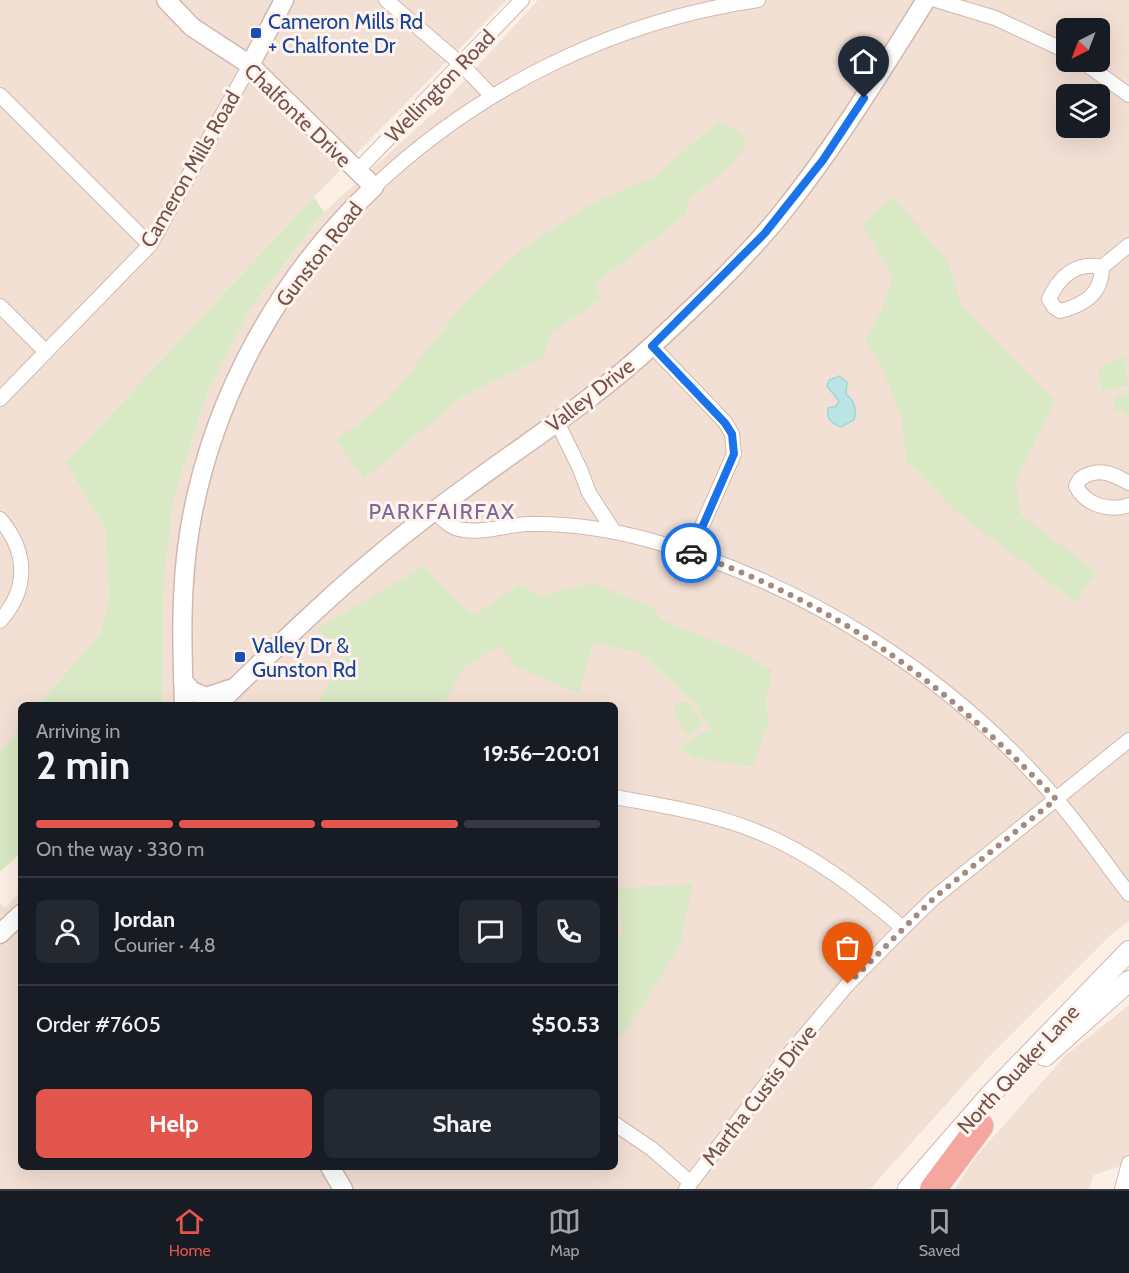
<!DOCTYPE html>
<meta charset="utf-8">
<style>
:root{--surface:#171b24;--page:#242831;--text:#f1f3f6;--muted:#9ea1a6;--line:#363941;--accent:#e3564e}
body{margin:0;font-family:Cabin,sans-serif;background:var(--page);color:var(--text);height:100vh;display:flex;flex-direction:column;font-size:22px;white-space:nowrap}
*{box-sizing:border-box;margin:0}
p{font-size:20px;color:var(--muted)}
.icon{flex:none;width:33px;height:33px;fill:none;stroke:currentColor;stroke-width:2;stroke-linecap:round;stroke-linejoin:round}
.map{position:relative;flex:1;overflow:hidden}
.drawer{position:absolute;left:18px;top:702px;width:600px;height:468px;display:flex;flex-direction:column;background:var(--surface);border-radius:9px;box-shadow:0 6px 24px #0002}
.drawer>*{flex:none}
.needle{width:39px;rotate:222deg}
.controls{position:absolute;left:1056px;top:18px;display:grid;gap:12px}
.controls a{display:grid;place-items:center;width:54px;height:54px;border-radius:9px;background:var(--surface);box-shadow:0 6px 24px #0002;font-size:30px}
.pin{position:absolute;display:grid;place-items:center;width:51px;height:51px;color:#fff;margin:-62px -26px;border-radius:50% 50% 50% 0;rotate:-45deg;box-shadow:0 0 6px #0007}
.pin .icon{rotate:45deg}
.courier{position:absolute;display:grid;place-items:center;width:60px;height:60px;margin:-30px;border:4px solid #1a73e8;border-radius:50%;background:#fff;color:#222;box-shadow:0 2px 8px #0007}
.headline em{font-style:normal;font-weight:700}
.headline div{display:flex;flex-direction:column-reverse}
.headline{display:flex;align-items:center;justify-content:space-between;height:102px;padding:0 18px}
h1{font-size:39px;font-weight:700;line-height:45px}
.bar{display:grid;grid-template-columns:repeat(4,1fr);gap:9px 6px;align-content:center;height:72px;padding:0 18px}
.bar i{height:8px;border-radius:4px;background:var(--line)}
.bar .active{background:var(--accent)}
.bar p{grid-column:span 4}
.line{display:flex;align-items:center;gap:15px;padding:0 18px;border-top:2px solid var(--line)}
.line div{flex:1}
.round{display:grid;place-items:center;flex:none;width:63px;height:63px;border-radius:9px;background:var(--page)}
.action{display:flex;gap:12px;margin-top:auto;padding:12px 18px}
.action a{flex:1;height:69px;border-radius:9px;background:var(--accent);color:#fff;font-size:24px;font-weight:700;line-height:69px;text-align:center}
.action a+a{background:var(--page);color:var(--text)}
.tab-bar{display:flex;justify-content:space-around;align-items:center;height:84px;border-top:2px solid var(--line);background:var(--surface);font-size:16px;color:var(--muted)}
.tab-bar a{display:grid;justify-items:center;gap:3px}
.tab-bar .active{color:var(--accent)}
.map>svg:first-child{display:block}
.residential{fill:#f3e0d5;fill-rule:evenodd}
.green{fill:#dae9c5}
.water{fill:#bbe5e4;stroke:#a1d7d6;stroke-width:1.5}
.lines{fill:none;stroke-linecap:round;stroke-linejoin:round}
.minor-casing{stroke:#d0b8af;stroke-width:16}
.tertiary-casing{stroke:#d0b8af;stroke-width:21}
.secondary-casing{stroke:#d2b7ad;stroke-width:22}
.motorway-casing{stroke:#d8cfcd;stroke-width:28}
.minor{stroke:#fff;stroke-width:14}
.tertiary{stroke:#fff;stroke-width:18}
.secondary{stroke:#fff;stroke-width:20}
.motorway{stroke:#f5a69f;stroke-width:26}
.done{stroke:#a48a81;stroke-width:6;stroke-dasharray:0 10.8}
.route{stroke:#1a73e8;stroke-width:8}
.transit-dot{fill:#1a4fb4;stroke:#fff4ed;stroke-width:2}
.labels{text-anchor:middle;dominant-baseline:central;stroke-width:6;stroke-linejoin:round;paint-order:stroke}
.transit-label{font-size:21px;fill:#164399;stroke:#fff4ed;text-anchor:start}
.street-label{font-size:21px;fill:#75534b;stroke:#fff4ed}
.neighbourhood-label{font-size:22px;letter-spacing:1.5px;fill:#7f6798;stroke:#fff4ed}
</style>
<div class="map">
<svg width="1129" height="1189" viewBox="0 0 1129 1189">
<rect width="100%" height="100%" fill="#fcf0e6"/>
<path class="residential" d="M0,0H507L314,197L65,463L105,528L109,601L100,634L38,705H21V726L0,752Z
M538,0H1129V921L1113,933L985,1061L870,1189H0V904L5,908L21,891V1167H615V705H162L164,579L174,497L208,391L249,311L324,212L439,108ZM1066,28H1100V62H1066ZM1066,94H1100V128H1066Z
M1129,1005V1163L1094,1175L1089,1189H955L976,1156L1067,1054Z"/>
<path class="green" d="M718,121L742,134L746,145L731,165L689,200L686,215L595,284L602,299L552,332L543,358L465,395L364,479L336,440L386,402L466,301L523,248L593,203L657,175Z
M314,197L324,212L249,311L208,391L174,497L164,579L162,705H38L100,634L109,601L105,528L65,463Z
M893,197L948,260L961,305L1055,401L1016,482L1021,515L1097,572L1075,602L955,511L906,461L902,418L882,368L865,339L882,309L893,276L861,224Z
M1124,356L1128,385L1102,391L1098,369Z
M1129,390V417L1122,412H1114V399Z
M424,566L446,590L474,615L519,584L540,596L593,583L651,606L662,620L737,650L772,670L766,703L769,723L752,767L695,758L678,748L710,728L695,704L641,653L593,643L579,693L516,667L500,646L465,666L443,705H316L347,653L316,629Z
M689,702L693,713L698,714L703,723L690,735L686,734L675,715V703Z
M21,726V852L0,872V752Z
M693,884L680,945L640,1010L620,1037L615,1035V940L622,935L618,888Z"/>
<path class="water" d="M839,376L847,382L846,394C855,401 857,409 854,420L841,427C832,424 826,418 828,408L836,406L839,401L827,386L829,380Z"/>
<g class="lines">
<g class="minor-casing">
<path id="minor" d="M386,0L462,65L491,95
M936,0L995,18L1066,51
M1083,62L1129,95
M0,95L150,245
M357,171L522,0
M374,187C480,87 614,21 758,0
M1102,267C1076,261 1059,277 1049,299L1054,307L1060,311C1084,305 1102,294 1102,267L1129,245
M0,306L46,352
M652,346L725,422L732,434L734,454L690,553
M0,399L150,245L250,65
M557,422L580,469L589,493L613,530
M1129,483C1112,473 1098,467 1080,479L1076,486C1085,505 1110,512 1129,505
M435,511C443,520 451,529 464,530C484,533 507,525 528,524C569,523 609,529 649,540C805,583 952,676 1057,800C1083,830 1105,863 1129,894
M0,519C28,552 29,589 0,621
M615,797C663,806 712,813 758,832C813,854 858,890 903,928
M615,1124L652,1149L691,1183
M686,1189L790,1053L848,984L903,928L935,897L1129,740
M1122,1189L1129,1163"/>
</g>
<g class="tertiary-casing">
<path id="tertiary" d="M166,0L192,27L250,65L374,187C279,277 212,398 190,528C180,586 182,647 184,705
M250,65L284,0
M183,681L192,691L206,697L230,689
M217,705C283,641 347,578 420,522C497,461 582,411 654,344C698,303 743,261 781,214C835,147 880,73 926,0
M0,934L21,914
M330,1167L343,1189"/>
</g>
<g class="secondary-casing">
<path id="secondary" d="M1045,1056L1129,981
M908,1189L990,1095L1129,951"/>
</g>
<g class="motorway-casing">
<path id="motorway" d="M933,1189L980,1126"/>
</g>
<use href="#minor" class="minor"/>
<use href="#tertiary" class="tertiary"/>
<use href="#secondary" class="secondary"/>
<use href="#motorway" class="motorway"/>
</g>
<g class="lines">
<path class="done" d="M691,553C844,607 944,684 1056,799L935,897L848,984"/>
<path class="route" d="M691,553L734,454L732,434L725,423L652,346L765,233L823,160L864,98"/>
</g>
<g class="transit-dot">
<rect x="250" y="27" width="12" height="12" rx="3"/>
<rect x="234" y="651" width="12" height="12" rx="3"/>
</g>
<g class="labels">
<g class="transit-label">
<text x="268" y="21">Cameron Mills Rd<tspan x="268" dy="24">+ Chalfonte Dr</tspan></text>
<text x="252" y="645">Valley Dr &amp;<tspan x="252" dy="24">Gunston Rd</tspan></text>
</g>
<g class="street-label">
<text transform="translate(440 86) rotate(-46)">Wellington Road</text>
<text transform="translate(298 115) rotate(44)">Chalfonte Drive</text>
<text transform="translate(190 169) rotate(-60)">Cameron Mills Road</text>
<text transform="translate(319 254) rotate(-52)">Gunston Road</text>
<text transform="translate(590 395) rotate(-38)">Valley Drive</text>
<text transform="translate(1018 1069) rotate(-47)">North Quaker Lane</text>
<text transform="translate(759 1095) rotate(-52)">Martha Custis Drive</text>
</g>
<g class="neighbourhood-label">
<text x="442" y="511">PARKFAIRFAX</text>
</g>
</g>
</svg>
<div class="controls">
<a><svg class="needle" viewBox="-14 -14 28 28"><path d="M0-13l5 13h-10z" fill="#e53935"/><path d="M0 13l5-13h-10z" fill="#9ea1a6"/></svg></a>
<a><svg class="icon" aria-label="layers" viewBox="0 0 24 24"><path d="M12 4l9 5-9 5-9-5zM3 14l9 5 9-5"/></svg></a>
</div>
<div class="pin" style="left:848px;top:984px;background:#ea580c"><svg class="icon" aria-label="bag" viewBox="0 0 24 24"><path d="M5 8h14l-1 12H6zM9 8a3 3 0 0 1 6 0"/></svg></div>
<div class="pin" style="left:864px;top:98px;background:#1f2937"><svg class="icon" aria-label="home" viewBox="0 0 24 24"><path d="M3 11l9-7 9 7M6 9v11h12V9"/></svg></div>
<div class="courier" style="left:691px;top:553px"><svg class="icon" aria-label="car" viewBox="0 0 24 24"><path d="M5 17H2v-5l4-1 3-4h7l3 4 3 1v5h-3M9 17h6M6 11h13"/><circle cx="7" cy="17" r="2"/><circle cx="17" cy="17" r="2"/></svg></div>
<section class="drawer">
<div class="headline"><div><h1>2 min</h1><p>Arriving in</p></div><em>19:56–20:01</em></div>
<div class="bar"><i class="active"></i><i class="active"></i><i class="active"></i><i></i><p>On the way · 330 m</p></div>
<div class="line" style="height:108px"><a class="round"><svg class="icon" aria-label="person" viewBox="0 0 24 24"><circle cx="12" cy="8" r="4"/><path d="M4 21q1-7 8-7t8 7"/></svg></a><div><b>Jordan</b><p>Courier · 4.8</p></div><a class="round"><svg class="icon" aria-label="chat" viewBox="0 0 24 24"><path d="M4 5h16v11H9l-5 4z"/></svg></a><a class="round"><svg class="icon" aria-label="phone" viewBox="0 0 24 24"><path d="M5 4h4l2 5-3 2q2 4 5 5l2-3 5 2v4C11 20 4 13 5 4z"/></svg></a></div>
<div class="line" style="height:78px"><div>Order #7605</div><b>$50.53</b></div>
<div class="action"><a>Help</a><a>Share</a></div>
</section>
</div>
<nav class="tab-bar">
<a class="active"><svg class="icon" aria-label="home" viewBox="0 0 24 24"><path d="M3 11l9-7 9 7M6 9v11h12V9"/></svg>Home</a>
<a><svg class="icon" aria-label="map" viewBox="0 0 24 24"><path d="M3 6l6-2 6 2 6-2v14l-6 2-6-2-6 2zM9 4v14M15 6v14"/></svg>Map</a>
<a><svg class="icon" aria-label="saved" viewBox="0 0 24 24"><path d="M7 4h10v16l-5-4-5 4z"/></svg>Saved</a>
</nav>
